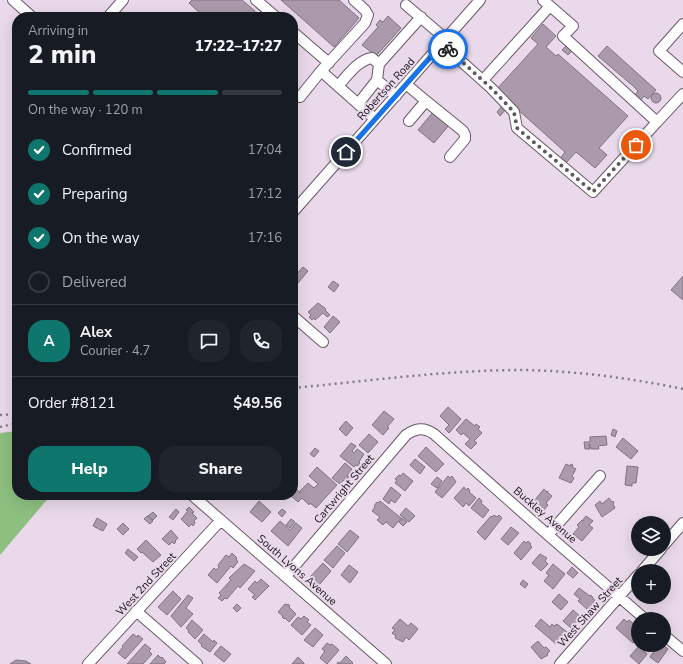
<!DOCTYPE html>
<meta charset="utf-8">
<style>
:root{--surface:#171b24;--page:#20242c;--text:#f1f3f6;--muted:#9ea1a6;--line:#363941;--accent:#0f766e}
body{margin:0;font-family:"Nunito Sans",sans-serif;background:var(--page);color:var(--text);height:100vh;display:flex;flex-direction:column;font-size:15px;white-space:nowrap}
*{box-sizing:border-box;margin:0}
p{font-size:13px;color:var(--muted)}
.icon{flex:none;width:22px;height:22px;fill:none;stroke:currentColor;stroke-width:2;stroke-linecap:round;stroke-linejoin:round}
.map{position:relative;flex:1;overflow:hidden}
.drawer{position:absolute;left:12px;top:12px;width:286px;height:488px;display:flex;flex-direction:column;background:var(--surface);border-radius:16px;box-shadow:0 4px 16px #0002}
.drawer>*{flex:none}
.controls{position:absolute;left:631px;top:516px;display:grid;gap:8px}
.controls a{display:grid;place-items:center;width:40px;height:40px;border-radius:50%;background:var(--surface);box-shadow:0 4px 16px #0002;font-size:20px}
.pin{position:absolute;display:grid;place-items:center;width:34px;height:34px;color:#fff;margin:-17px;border:2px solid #fff;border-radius:50%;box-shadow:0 1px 4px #0007}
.courier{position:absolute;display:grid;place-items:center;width:40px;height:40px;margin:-20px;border:3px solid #1a73e8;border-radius:50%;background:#fff;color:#222;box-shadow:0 1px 5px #0007}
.headline em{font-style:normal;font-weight:800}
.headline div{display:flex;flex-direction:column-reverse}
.headline{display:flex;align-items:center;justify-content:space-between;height:68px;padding:0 16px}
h1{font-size:26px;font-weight:800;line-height:30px}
.bar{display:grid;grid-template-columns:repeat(4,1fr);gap:6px 4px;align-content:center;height:48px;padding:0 16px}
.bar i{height:5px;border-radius:3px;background:var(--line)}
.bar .active{background:var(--accent)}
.bar p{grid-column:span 4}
.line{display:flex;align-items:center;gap:10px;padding:0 16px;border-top:1px solid var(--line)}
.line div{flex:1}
.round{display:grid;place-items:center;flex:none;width:42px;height:42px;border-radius:16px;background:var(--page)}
ol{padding:0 16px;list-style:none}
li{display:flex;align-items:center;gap:12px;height:44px}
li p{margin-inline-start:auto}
li .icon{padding:4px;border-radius:50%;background:var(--accent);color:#fff;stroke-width:4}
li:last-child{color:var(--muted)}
li i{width:22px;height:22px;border:2px solid var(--line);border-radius:50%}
.action{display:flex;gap:8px;margin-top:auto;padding:8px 16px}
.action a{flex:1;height:46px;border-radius:16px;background:var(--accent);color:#fff;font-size:16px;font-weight:800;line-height:46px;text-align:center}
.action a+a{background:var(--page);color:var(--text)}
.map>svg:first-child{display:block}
.forest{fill:#8dbf7f}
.building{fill:#aa9aab;stroke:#817382}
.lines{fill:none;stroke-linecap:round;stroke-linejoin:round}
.minor-casing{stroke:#675968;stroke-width:12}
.minor{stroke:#fff;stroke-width:10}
.rail{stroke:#857a86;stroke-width:2.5;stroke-dasharray:2 4;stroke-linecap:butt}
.done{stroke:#605761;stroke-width:4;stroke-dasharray:0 7.2}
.route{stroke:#1a73e8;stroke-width:5}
.labels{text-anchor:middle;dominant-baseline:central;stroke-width:4;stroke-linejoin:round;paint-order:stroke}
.street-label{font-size:11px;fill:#161117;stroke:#e9d9ea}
</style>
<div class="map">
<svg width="683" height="664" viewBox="0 0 683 664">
<rect width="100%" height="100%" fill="#e9d9ea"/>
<path class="forest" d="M17,431V495H51L0,555V433Z"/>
<path class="building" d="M192,0H242L255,11L252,16L253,17H204L189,3Z
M281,0H339L359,18L334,47Z
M388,16L401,28L376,56L362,45L378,27L376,25L380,20L383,22Z
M543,24L556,36L546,47L556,56L558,54L628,116L599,148L607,155L595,168L576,152L564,165L559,160L565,152L496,90L538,44L531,38Z
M566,46L572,51L568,55L562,50Z
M607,46L656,90L648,99L644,96L641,100L635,95L638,91L633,86L598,56Z
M651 98a5 5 0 1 1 10 0a5 5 0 1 1-10 0Z
M502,106L506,109L500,116L497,112Z
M434,111L450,124L434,143L418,130Z
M303,267L308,271L298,283L293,278Z
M683,276V300L671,290Z
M333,281L339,285L334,292L328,287Z
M318,303L326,309L325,310L330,315L327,317L323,313L315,320L314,318L312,320L309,317L311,315L308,312Z
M333,316L340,322L330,333L324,327Z
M448,407L461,419L449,433L445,429L449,425L440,416Z
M384,411L394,419L387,427L389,428L383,435L372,425Z
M466,419L475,426L476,424L480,427L478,429L482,433L474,441L477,443L471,449L465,444L470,439L463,433L461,435L456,430Z
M346,421L353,428L346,436L339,429Z
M613,429L617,431L615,437L611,435Z
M369,434L378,442L368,453L359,445Z
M606,436L607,445L598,446L599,449H591L589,444L590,449H585L584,442H590V437Z
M623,438L638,451L631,459L616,447Z
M351,443L356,446L352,451L354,453L357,449L364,454L359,462L360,463L358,466L356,465L354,467L340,456Z
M426,447L444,464L436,472L418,456Z
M315,448L319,451L314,457L310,454Z
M415,459L425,467L420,474L410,465Z
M345,463L352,469L347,476L349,477L346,481L344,480L340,484L332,478Z
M566,464L570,466L571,464L573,465L572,467L576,469L572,476L574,478L571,483L559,478Z
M627,466L638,467L636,483H632V486L625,485Z
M317,467L337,485L316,508L310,503L309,505L302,498L298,502L290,495H293V489L295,487L300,493V491L308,483L314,488L318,484L309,476Z
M403,473L413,481L405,491L395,483L397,480L395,479L399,475L401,476Z
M448,476L450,478L452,476L456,482L442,498L435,492Z
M437,477L442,481L437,488L431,484Z
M391,487L401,495L395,503L391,500L389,504L383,499Z
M464,487L466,490L468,488L470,491L469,492L476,498L469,506L466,503L463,507L454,498Z
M544,489L547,492L548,491V493L552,496L546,503L548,505L544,510L533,502Z
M479,498L482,501L481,503L489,510L483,518L471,508Z
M609,498L612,502L613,501L614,503L613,504L615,508L602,517L595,505L600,501L602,504Z
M259,501L271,512L262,522L250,512Z
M380,501L401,518L393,528L386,522L383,525L377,520L380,517L372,511L375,507L374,506L377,502L378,503Z
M189,507L194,512L192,513L197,518L194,521L195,523L193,526L191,524L189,527L181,519L188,511L186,510Z
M406,508L415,516L409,522L400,515Z
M176,509L179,512L173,520L169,517Z
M282,509L286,512L282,517L278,513Z
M153,512L157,516L153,520L148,516Z
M494,515L497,517L499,515L502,518L485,540L477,532L491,516L492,517Z
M147,516L153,521L150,524L144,519Z
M586,516L593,521L589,525L593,528L582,541L573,534L579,527L577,525L582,520L584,521L583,520Z
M97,518L107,524L103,531L93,526Z
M402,518L407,522L403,526L399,522Z
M291,519L295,522L290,528L286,525Z
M280,521L290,530L296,523L302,528L288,546L271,531Z
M123,523L129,529L123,535L117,529Z
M511,527L519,533L508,545L501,539Z
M171,530L178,538L175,541L176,542L174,544L172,542L169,545L162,539Z
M350,530L359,537L347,552L338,544Z
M146,540L161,555L153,562L142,552L141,553L137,549Z
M524,541L526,543L528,541L531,544L530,545L532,547L521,560L514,553Z
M337,546L345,553L333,568L324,560Z
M128,549L138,557L134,561L125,553Z
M232,553L237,558L236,559L238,562L233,568L231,566L217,583L208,575L214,568L216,570L219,567L218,565L226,555L229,557Z
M540,554L547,558L545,561L548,564L541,571L532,563Z
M323,563L331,571L319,585L310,577Z
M244,564L255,571L240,588L238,586L227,599L225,598L222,601L218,598L221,595L219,593L231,580L229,578Z
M553,564L565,574L553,589L544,581L549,575L546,573Z
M349,565L358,572L350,583L341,575Z
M572,567L578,573L573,578L567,573Z
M261,579L269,586L255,600L252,597L255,595L248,589L255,581L257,583Z
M523,580L528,584L525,588L520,584Z
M579,588L590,596L591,595L595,601L588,610L578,601L580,599L574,594Z
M173,591L181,599L167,615L158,607Z
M559,594L568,602L561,610L552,602Z
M188,595L193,598L186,608L193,614L181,627L171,616Z
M237,604L241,608L237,612L233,608Z
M285,604L287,605L288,604L290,606L289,607L296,614L289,622L285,618L284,619L282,617L283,616L278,612Z
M573,610L581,617L576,624L571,628L563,621Z
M304,616L309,620L307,622L311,625L302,635L291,625L298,617L301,619Z
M400,619L408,626L411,623L418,629L409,640L406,637L403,642L395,638L396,636L392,633L395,630L392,628Z
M541,619L550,627L552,624L554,626L557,624L567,632L561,640L556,644L535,626Z
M624,619L627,622L629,620L638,627V637L633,643L616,628Z
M192,620L203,630L195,639L188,632L189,630L186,628Z
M315,628L323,635L313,647L304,640Z
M133,634L137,637L138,635L143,639L125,659L118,653L123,647L122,646Z
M204,634L213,642L214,640L217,643L210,652L201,646L202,645L198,641Z
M538,641L544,648L546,647L550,651L547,654L548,655L541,659L531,647Z
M327,643L330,645L332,644L339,650L327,664L320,658L325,651L322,649Z
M145,644L151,649L149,651L152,654L143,664H127Z
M659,645L663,648L664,646L668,649L658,663L650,657Z
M221,646L231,654L224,662L214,654Z
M639,646L647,654L639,664L630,656Z
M158,655L161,658L162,657L166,662L164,664H150Z
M346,656L353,663L352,664H337L338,662L340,663Z
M298,657L304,663V664H292Z
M16,660L26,661L31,664H10Z"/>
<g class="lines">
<g class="minor-casing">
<path id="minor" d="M13,0L32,17
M256,0L276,17
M354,0L365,10L368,15L365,23L321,71L375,119
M406,5L446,39
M108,17L123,0
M683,24L659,51L683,72
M293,32L329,63
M442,44L491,88L514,112L517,128L593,192L657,122L563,36L573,26L543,0
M377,80L396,96
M483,80L550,6
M406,84L426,101L409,121
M338,86C347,76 358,60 372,58L379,64
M300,97L321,71
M426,101L463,131L465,135V139L450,157
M358,104L377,80L379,64L421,17
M657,122L683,94
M293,212L480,0
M293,316L323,342
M192,495L386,664
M548,535L600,476
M664,545L683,523
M642,571L661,549
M286,576L406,435C416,428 424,427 434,434L548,535L645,619
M136,611L197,664
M664,635L683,651
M88,664L221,520
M560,664L638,575"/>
</g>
<use href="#minor" class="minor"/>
<path class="rail" d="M293,388C369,381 446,370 523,370C577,371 630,378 683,389
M0,415L17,414
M0,427L17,423"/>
</g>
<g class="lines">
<path class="done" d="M448,49L491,88L514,112L517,128L593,192L636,145"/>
<path class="route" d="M346,152L442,44L448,49"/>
</g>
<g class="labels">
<g class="street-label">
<text transform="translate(386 89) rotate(-48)">Robertson Road</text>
<text transform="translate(344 489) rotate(-50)">Cartwright Street</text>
<text transform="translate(545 515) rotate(41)">Buckley Avenue</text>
<text transform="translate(297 570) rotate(41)">South Lyons Avenue</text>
<text transform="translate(146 584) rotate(-47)">West 2nd Street</text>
<text transform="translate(590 612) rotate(-48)">West Shaw Street</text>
</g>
</g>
</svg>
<div class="controls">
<a><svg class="icon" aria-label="layers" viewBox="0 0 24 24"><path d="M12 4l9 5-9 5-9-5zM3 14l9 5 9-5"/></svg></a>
<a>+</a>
<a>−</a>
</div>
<div class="pin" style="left:636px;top:145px;background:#ea580c"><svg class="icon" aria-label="bag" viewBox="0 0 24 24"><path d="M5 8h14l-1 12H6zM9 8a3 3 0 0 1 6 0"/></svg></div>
<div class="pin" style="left:346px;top:152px;background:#1f2937"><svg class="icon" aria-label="home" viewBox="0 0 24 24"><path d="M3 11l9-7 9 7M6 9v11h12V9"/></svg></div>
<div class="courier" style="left:448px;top:49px"><svg class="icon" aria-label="bike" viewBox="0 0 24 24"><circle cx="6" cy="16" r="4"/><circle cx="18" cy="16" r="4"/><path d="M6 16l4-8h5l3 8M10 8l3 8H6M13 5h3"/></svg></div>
<section class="drawer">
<div class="headline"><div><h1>2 min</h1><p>Arriving in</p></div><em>17:22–17:27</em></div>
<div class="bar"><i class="active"></i><i class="active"></i><i class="active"></i><i></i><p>On the way · 120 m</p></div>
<ol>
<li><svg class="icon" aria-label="check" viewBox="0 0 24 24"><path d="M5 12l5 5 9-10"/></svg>Confirmed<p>17:04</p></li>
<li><svg class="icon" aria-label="check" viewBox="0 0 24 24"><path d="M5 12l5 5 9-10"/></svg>Preparing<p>17:12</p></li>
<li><svg class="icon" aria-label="check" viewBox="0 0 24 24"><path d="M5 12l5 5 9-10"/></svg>On the way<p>17:16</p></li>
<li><i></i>Delivered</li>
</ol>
<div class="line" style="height:72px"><b class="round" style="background:var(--accent);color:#fff">A</b><div><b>Alex</b><p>Courier · 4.7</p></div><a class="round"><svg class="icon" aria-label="chat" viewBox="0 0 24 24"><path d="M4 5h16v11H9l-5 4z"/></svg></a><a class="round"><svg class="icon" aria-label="phone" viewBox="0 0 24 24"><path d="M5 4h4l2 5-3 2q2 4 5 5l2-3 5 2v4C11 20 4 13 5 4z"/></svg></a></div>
<div class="line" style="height:52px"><div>Order #8121</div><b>$49.56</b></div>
<div class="action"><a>Help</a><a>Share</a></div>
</section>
</div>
